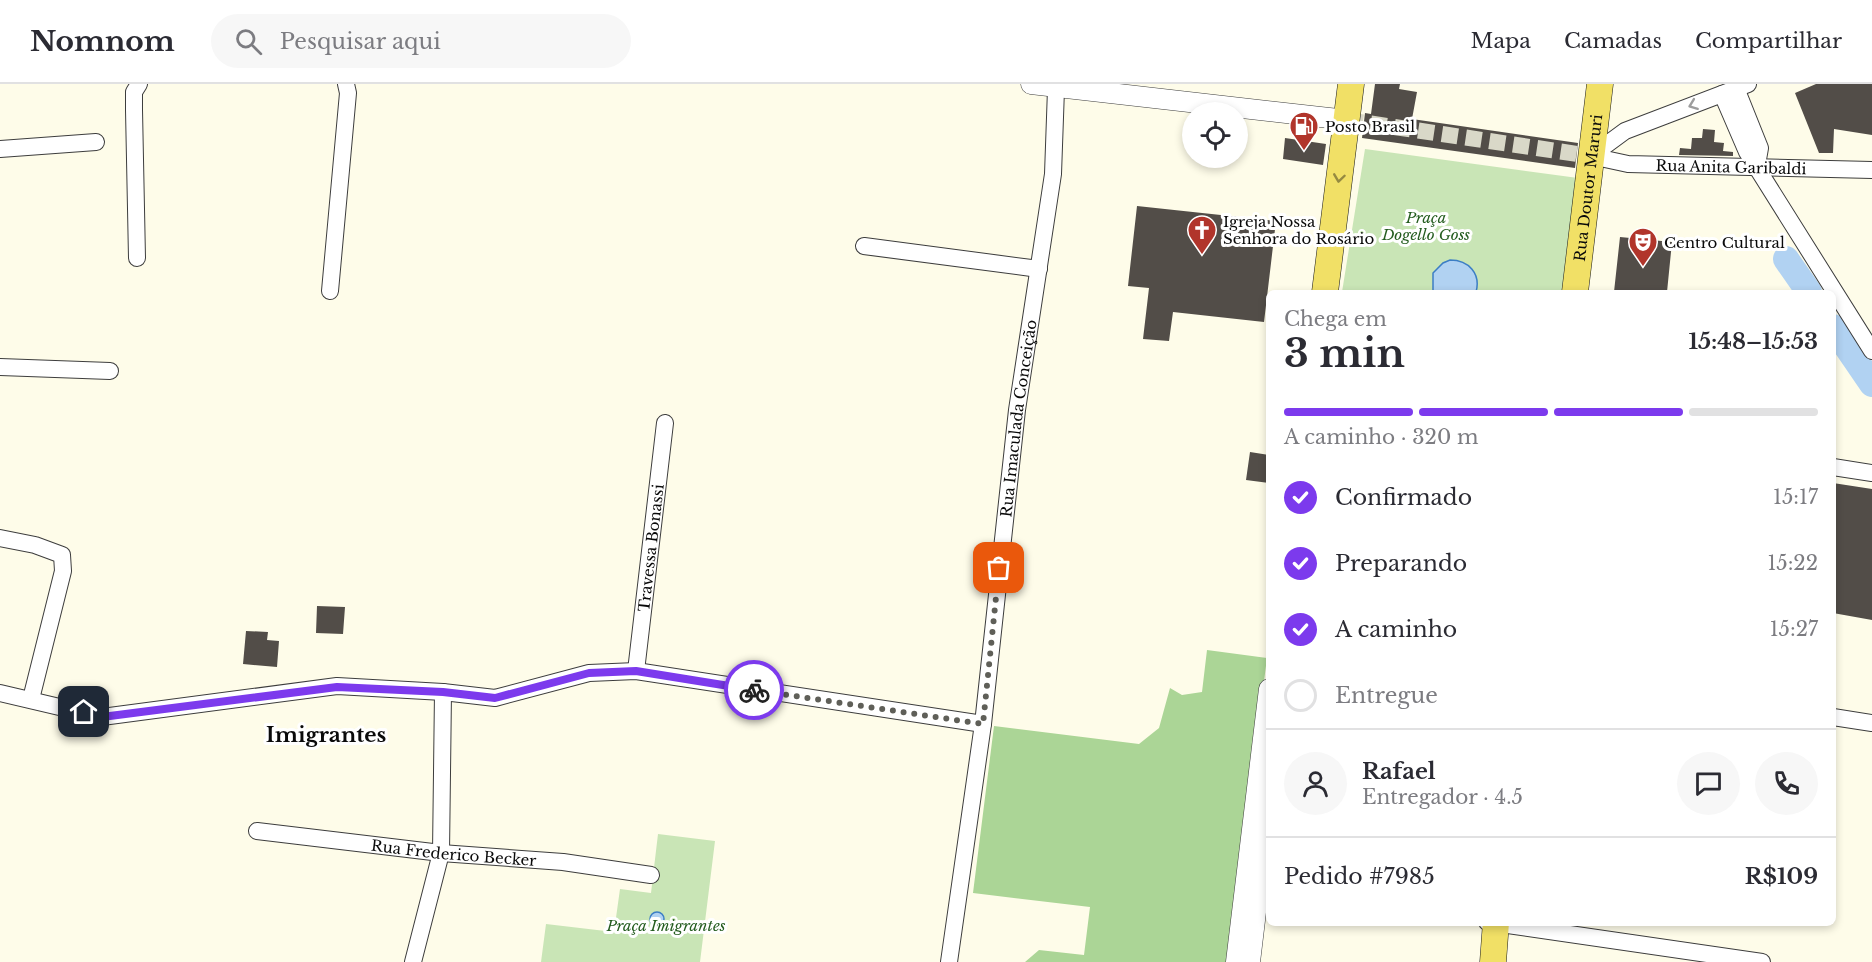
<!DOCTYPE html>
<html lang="pt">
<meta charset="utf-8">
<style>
:root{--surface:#fff;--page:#f7f7f7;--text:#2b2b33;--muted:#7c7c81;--line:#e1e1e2;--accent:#7c3aed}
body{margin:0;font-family:"Libre Baskerville",serif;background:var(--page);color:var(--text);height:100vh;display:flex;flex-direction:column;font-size:22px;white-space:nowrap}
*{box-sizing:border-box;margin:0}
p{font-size:20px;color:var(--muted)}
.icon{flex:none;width:33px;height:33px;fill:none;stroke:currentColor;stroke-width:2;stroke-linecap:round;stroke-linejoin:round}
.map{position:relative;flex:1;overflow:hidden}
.drawer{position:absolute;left:1266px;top:206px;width:570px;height:636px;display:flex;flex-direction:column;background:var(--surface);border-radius:9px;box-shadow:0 3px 9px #0003}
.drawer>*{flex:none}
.fabs{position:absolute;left:1182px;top:18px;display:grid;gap:12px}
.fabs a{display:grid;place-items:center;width:66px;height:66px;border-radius:50%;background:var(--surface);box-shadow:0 3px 9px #0003;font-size:30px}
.pin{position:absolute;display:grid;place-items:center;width:51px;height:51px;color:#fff;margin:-26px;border-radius:12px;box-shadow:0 3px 9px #0006}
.courier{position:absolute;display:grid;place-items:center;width:60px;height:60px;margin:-30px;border:4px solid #7c3aed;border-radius:50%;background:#fff;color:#222;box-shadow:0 2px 8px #0007}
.headline em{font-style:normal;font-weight:700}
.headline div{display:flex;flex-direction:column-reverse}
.headline{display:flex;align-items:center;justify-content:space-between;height:102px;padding:0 18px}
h1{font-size:39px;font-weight:700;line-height:45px}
.bar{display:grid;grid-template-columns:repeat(4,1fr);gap:9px 6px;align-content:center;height:72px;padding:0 18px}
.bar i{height:8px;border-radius:4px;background:var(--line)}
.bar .active{background:var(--accent)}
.bar p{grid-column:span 4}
.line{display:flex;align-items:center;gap:15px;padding:0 18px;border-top:2px solid var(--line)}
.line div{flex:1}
.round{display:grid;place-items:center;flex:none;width:63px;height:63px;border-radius:32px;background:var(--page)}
ol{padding:0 18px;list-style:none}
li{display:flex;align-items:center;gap:18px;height:66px}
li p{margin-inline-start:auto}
li .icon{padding:6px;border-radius:50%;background:var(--accent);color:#fff;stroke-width:4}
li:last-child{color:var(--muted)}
li i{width:33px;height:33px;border:3px solid var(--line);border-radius:50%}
header{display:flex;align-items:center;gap:36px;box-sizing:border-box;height:84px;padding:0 30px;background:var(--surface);border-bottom:2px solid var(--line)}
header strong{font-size:28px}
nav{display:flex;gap:33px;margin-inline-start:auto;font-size:21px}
.search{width:420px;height:54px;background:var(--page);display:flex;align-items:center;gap:15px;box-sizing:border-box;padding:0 21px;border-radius:33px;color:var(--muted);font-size:22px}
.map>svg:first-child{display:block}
.green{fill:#c9e5b6}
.forest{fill:#abd596}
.water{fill:#b1d2f2;stroke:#3c7ec5;stroke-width:1.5}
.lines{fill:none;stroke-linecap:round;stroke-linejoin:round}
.river{stroke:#b1d2f2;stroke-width:26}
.building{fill:#524d48}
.minor-tunnel{stroke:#d9d8c8;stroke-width:16;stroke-dasharray:16 8;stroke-linecap:butt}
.minor-casing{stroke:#3d3d3d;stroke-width:18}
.tertiary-casing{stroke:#3d3d3d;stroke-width:21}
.primary-casing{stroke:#1b1b1b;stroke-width:27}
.minor{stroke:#fff;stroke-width:16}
.tertiary{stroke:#fff;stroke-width:20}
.primary{stroke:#f1e066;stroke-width:26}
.oneway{stroke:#9d9d9d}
.oneway2{stroke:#958a41}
.done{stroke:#5f5f58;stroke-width:6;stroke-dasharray:0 10.8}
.route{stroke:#7c3aed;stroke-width:8}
.labels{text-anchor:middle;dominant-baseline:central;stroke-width:6;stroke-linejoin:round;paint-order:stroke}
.poi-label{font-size:15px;fill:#0a0a0a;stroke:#fff;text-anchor:start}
.street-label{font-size:15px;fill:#0a0a0a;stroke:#fff}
.park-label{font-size:15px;font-style:italic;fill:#255d20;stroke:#fff}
.district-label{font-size:21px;font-weight:bold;fill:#0a0a0a;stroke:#fff}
</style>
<header>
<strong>Nomnom</strong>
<div class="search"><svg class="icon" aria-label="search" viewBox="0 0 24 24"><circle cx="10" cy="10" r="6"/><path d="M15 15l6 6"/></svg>Pesquisar aqui</div>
<nav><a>Mapa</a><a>Camadas</a><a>Compartilhar</a></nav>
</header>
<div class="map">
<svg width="1872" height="878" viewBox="0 0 1872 878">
<rect width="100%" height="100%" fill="#fefce9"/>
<path class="green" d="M1365,65L1578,94L1565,208H1342Z
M658,750L715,757L700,878H541L546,840L614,848L620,805L651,809Z"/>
<path class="forest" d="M1207,566L1267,574L1228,878H1025L1039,866L1084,871L1090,823L973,809L994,642L1139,660L1159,644L1170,604L1182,611L1202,608Z"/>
<path class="water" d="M1450,176C1469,176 1481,190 1476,208H1433V189L1443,179Z
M650 835a7 7 0 1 1 14 0a7 7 0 1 1-14 0Z"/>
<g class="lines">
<path class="river" d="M1786,175L1809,208
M1833,243L1872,300"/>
</g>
<path class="building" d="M1375,0H1400L1399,5L1417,8L1412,35L1578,59L1575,84L1362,54L1365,29L1371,30Z
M1816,0H1872V51L1834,45L1833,69H1819L1795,9Z
M1703,45L1715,46L1714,58L1724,59L1723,67L1733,68V72L1679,71L1680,64L1691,65L1692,54H1702Z
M1285,54L1326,60L1323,81L1283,75Z
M1137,122L1276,137L1264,238L1173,228L1169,257L1143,255L1149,204L1128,202Z
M1620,153L1672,158L1667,208H1614Z
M1250,368L1269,371V399L1246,396Z
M1833,399L1872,405V536L1833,529Z
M317,522L345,523L343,550L316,549Z
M246,547L268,548L267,556L279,557L277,583L243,580Z"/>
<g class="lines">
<path class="minor-tunnel" d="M1347,36L1591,72"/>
<g class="minor-casing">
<g id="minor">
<path d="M1736,4L1760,64L1757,81"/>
<path d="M1722,10L1747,68L1872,267"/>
<path d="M0,65L96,58"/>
<path id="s1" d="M1591,72L1628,80L1872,86"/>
<path d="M1591,72L1625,47L1748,0"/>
<path d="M864,162L1039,185"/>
<path d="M137,174L134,26V8L139,0"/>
<path d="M330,207L348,9L346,0"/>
<path d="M0,283L110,287"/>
<path d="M1833,383L1872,389"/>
<path d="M0,454L35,461L62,471L63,487L31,615"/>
<path id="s2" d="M636,587L665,339"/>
<path d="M0,609L102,633L337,602L443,608L495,614L589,589L636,587L983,640"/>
<path d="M1833,633L1872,639"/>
<path id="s3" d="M257,747L441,769L563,778L651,791"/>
<path d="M1487,838L1762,878"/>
<path d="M413,878L441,769L443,608"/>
<path id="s4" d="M949,878L983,640L1017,326L1053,90L1056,5"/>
</g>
</g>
<g class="tertiary-casing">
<path id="tertiary" d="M1031,0L1347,36
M1236,878L1269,605
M1250,878L1269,719"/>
</g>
<g class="primary-casing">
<g id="primary">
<path d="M1325,208L1351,0"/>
<path id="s5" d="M1575,208L1600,0"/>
<path d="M1493,878L1496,838"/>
</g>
</g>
<use href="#minor" class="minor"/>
<use href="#tertiary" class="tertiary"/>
<use href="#primary" class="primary"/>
</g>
<defs><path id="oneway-chevron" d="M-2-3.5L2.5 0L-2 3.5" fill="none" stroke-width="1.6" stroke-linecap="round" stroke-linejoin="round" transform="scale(1.5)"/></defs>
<use class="oneway" href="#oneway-chevron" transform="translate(1693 21) rotate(159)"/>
<use class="oneway2" href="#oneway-chevron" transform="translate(1339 94) rotate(98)"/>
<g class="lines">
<path class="done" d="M754,606L983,640L999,484"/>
<path class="route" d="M84,628L102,633L337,603L443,608L495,614L589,589L636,587L754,606"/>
</g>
<defs>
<g id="fuel-pin" transform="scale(1.5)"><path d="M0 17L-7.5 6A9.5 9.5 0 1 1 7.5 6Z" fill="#b1352b" stroke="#fff"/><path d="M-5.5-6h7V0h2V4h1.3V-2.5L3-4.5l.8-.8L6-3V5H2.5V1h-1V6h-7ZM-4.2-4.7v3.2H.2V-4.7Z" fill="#fff"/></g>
<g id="church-pin" transform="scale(1.5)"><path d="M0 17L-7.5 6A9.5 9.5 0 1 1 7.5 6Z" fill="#b1352b" stroke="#fff"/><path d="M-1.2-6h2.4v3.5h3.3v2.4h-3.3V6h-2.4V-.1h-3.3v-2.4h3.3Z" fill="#fff"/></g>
<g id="theatre-pin" transform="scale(1.5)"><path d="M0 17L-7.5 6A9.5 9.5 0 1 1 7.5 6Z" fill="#b1352b" stroke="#fff"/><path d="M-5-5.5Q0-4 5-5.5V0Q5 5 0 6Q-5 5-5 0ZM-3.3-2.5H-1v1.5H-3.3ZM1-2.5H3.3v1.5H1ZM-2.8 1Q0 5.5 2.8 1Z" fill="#fff"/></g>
</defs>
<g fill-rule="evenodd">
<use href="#fuel-pin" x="1304" y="42"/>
<use href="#church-pin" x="1202" y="146"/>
<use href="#theatre-pin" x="1643" y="158"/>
</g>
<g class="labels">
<g class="poi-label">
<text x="1325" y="42">Posto Brasil</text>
<text x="1223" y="137">Igreja Nossa<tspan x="1223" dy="17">Senhora do Rosário</tspan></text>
<text x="1664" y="158">Centro Cultural</text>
</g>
<g class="street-label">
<text stroke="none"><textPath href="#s1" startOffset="141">Rua Anita Garibaldi</textPath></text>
<text stroke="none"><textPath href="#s5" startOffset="105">Rua Doutor Maruri</textPath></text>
<text stroke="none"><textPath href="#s4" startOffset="548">Rua Imaculada Conceição</textPath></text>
<text stroke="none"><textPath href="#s2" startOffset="124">Travessa Bonassi</textPath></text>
<text stroke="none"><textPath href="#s3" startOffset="198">Rua Frederico Becker</textPath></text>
</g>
<g class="park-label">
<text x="1426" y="133">Praça<tspan x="1426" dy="17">Dogello Goss</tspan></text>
<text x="666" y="841">Praça Imigrantes</text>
</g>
<g class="district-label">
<text x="326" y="651">Imigrantes</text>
</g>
</g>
</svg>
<div class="fabs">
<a><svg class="icon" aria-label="locate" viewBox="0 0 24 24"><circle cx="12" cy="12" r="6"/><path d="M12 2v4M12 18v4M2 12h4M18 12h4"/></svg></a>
</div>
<div class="pin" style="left:999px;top:484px;background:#ea580c"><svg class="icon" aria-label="bag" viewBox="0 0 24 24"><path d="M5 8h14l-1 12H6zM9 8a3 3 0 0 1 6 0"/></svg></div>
<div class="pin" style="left:84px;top:628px;background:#1f2937"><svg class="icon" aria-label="home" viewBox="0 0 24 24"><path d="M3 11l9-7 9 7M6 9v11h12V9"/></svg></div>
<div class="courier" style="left:754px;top:606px"><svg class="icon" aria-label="bike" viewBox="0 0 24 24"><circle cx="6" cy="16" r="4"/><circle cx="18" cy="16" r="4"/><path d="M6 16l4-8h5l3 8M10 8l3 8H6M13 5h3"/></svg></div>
<section class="drawer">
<div class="headline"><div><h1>3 min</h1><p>Chega em</p></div><em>15:48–15:53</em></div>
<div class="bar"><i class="active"></i><i class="active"></i><i class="active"></i><i></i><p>A caminho · 320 m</p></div>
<ol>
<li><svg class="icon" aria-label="check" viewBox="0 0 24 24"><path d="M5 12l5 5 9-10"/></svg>Confirmado<p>15:17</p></li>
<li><svg class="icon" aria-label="check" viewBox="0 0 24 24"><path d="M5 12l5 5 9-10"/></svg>Preparando<p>15:22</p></li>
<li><svg class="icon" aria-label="check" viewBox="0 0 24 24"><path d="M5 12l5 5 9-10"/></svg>A caminho<p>15:27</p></li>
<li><i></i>Entregue</li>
</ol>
<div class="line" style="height:108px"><a class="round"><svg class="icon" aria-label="person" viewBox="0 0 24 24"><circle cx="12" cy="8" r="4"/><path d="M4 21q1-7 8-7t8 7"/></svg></a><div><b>Rafael</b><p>Entregador · 4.5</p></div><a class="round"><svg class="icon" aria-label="chat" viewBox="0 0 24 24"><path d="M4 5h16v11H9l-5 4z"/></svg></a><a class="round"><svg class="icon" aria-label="phone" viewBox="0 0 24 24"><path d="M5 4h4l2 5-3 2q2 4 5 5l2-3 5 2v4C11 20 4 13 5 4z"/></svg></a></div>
<div class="line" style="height:78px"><div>Pedido #7985</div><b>R$109</b></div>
</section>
</div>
